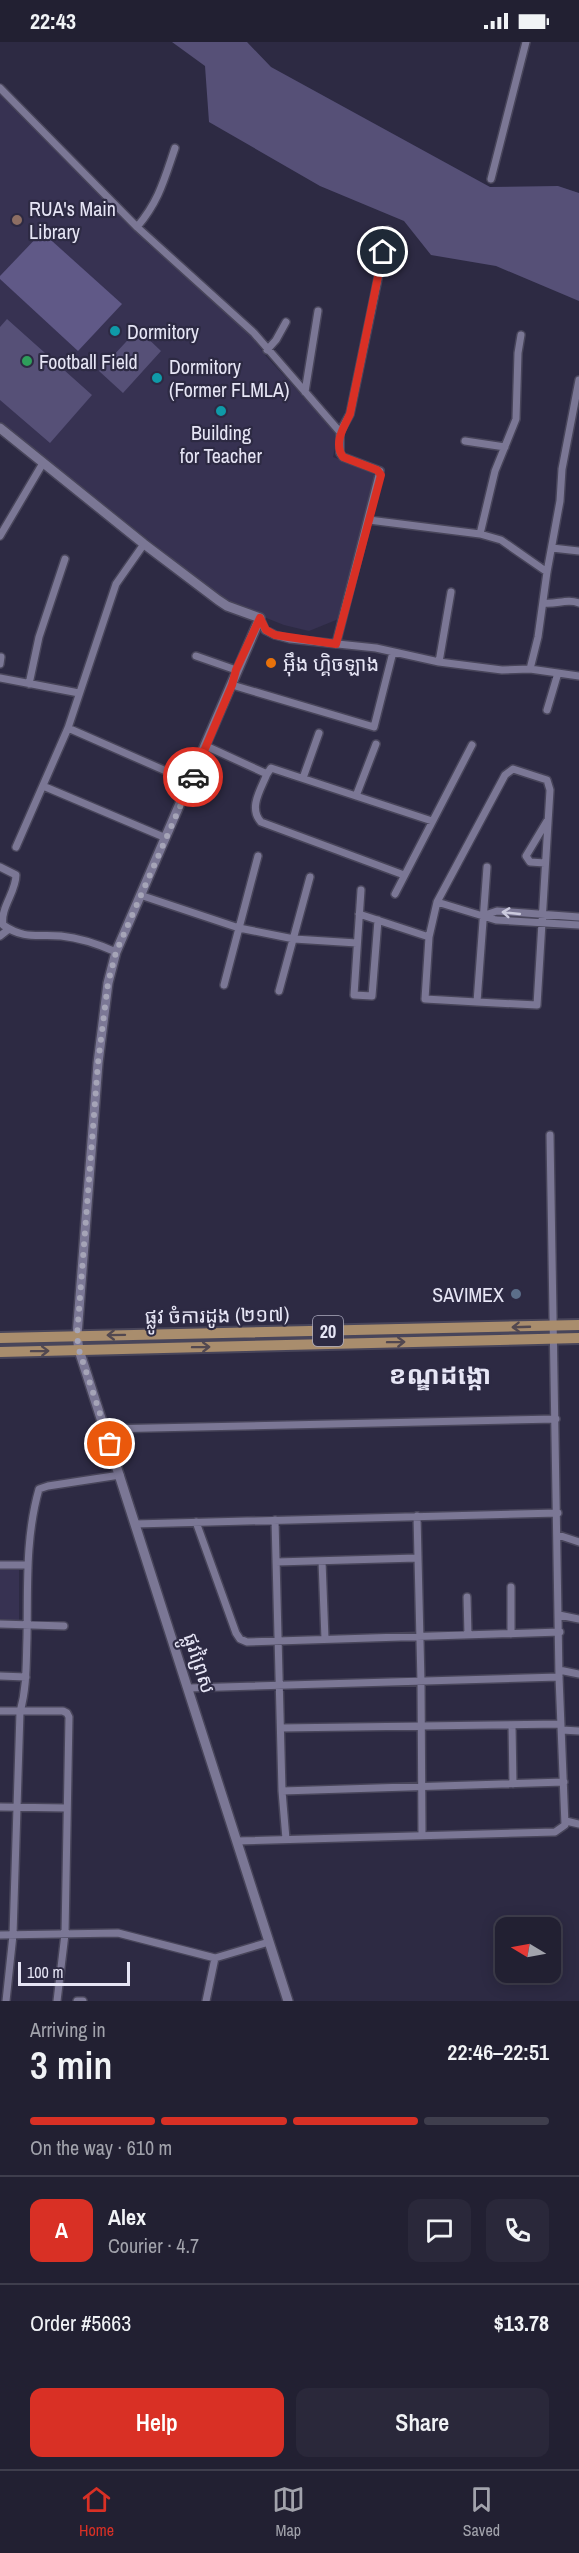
<!DOCTYPE html>
<meta charset="utf-8">
<style>
:root{--surface:#222032;--page:#2a283a;--text:#f1f3f6;--muted:#a2a3ac;--line:#3f3e4d;--accent:#d93025}
body{margin:0;font-family:"Archivo Narrow","Noto Sans Khmer",sans-serif;background:var(--page);color:var(--text);height:100vh;display:flex;flex-direction:column;font-size:22px;white-space:nowrap}
*{box-sizing:border-box;margin:0}
p{font-size:20px;color:var(--muted)}
.icon{flex:none;width:33px;height:33px;fill:none;stroke:currentColor;stroke-width:2;stroke-linecap:round;stroke-linejoin:round}
.map{position:relative;height:1959px;overflow:hidden}
.details{display:flex;flex-direction:column;background:var(--surface);flex:1}
.details>*{flex:none}
.needle{width:39px;rotate:280deg}
.buttons{position:absolute;left:495px;top:1875px;display:grid;gap:12px}
.buttons a{display:grid;place-items:center;width:66px;height:66px;border-radius:12px;background:var(--surface);box-shadow:0 3px 15px #0003,0 0 0 2px var(--line);font-size:30px}
.scale{position:absolute;left:18px;bottom:15px;width:112px;box-sizing:border-box;padding-left:6px;border:3px solid #e6e5f5;border-top:0;font-size:16px;line-height:21px;white-space:nowrap;color:#e6e5f5;-webkit-text-stroke:4px #2d2a43;paint-order:stroke}
.pin{position:absolute;display:grid;place-items:center;width:51px;height:51px;color:#fff;margin:-26px;border:3px solid #fff;border-radius:50%;box-shadow:0 2px 6px #0007}
.courier{position:absolute;display:grid;place-items:center;width:60px;height:60px;margin:-30px;border:4px solid #d93025;border-radius:50%;background:#fff;color:#222;box-shadow:0 2px 8px #0007}
.head em{font-style:normal;font-weight:600}
.head div{display:flex;flex-direction:column-reverse}
.head{display:flex;align-items:center;justify-content:space-between;height:102px;padding:0 30px}
h1{font-size:39px;font-weight:600;line-height:45px}
.bar{display:grid;grid-template-columns:repeat(4,1fr);gap:9px 6px;align-content:center;height:72px;padding:0 30px}
.bar i{height:8px;border-radius:4px;background:var(--line)}
.bar .on{background:var(--accent)}
.bar p{grid-column:span 4}
.line{display:flex;align-items:center;gap:15px;padding:0 30px;border-top:2px solid var(--line)}
.line div{flex:1}
.round{display:grid;place-items:center;flex:none;width:63px;height:63px;border-radius:12px;background:var(--page)}
.primary-button{display:flex;gap:12px;margin-top:auto;padding:12px 30px}
.primary-button a{flex:1;height:69px;border-radius:12px;background:var(--accent);color:#fff;font-size:24px;font-weight:600;line-height:69px;text-align:center}
.primary-button a+a{background:var(--page);color:var(--text)}
.status{display:flex;justify-content:space-between;align-items:center;height:42px;padding:0 30px;background:var(--surface);direction:ltr}
.status svg{height:16px;fill:currentColor}
.tab-bar{display:flex;justify-content:space-around;align-items:center;height:84px;border-top:2px solid var(--line);background:var(--surface);font-size:16px;color:var(--muted)}
.tab-bar a{display:grid;justify-items:center;gap:3px}
.tab-bar .on{color:var(--accent)}
.map>svg:first-child{display:block}
.built{fill:#373252}
.green{fill:#565077}
.forest{fill:#605987}
.lines{fill:none;stroke-linecap:round;stroke-linejoin:round}
.street-casing{stroke:#48455a;stroke-width:10}
.secondary-casing{stroke:#48455a;stroke-width:12}
.primary-casing{stroke:#48455a;stroke-width:14}
.street{stroke:#7b7795;stroke-width:7}
.secondary{stroke:#7b7795;stroke-width:9}
.primary{stroke:#a98d6d;stroke-width:10}
.oneway{stroke:#cbcadd}
.oneway2{stroke:#524850}
.done{stroke:#a5a4b7;stroke-width:6;stroke-dasharray:0 10.8}
.route{stroke:#d93025;stroke-width:8}
.education-dot{fill:#8d6e63;stroke:#2d2a43;stroke-width:2}
.culture-dot{fill:#0f9aa8;stroke:#2d2a43;stroke-width:2}
.leisure-dot{fill:#2e9e5b;stroke:#2d2a43;stroke-width:2}
.food-dot{fill:#e8710a;stroke:#2d2a43;stroke-width:2}
.service-dot{fill:#5c6f8a;stroke:#2d2a43;stroke-width:2}
.labels{text-anchor:middle;dominant-baseline:central;stroke-width:4.5;stroke-linejoin:round;paint-order:stroke}
.shield{fill:#2d2a43;stroke:#aeadc0;stroke-width:1.5}
.shield-label{font-size:18px;font-weight:bold;fill:#e6e5f5}
.poi-label{font-size:20px;fill:#e6e5f5;stroke:#2d2a43;text-anchor:start}
.street-label{font-size:20px;fill:#e6e5f5;stroke:#2d2a43}
.district-label{font-size:26px;font-weight:bold;fill:#e6e5f5;stroke:#2d2a43}
</style>
<div class="status"><b>22:43</b><svg viewBox="0 0 49 12"><path d="M0 12V9h3v3zM5 12V6h3v6zM10 12V3h3v9zM15 12V0h3v12zM26 1h20v11H26zM47 4h2v5h-2z"/></svg></div>
<div class="map">
<svg width="579" height="1959" viewBox="0 0 579 1959">
<rect width="100%" height="100%" fill="#2d2a43"/>
<path class="built" d="M0,51L149,203L180,227L251,293L265,313L338,393L333,415L379,432L341,576L309,589L284,583L227,560L0,380Z
M0,1528H19V1579L0,1578Z"/>
<path class="green" d="M172,0H247L271,25L490,145L558,144L579,151V259L496,224L431,213L404,179L320,144L209,80L205,24Z
M7,277L92,353L50,401L0,358V285Z
M138,287L161,309L123,351L99,329Z"/>
<path class="forest" d="M42,190L122,262L78,309L0,237V234Z"/>
<g class="lines">
<g class="street-casing">
<path id="street" d="M0,46L137,185L254,291L340,390V411L343,415L380,429L336,602
M491,137L526,0
M137,185C159,159 164,138 175,106
M267,308L276,298L286,280
M305,350L318,269
M340,390L350,372L388,188
M465,399L505,405
M369,478L480,492L501,498L547,530
M480,492L495,429L516,377L518,311L521,293
M0,494L43,421
M552,506L579,509
M543,561C556,563 567,556 579,561
M260,576L265,588L275,593L290,597L376,606L439,620L502,628L530,627L579,634
M196,614L236,628
M439,620L451,550
M0,622L1,615
M530,627L538,595L547,530L560,459L562,427L579,338
M0,636L79,651
M29,642L39,595L65,517
M232,643L374,685L393,610
M547,668L558,631
M68,686L191,740
M206,704L267,732L271,726L432,779
M267,732C261,747 248,766 261,780L404,833
M303,736L319,691
M43,744L166,796
M356,754L376,702
M16,805L68,686L116,542L144,502
M545,821L530,820L526,814L547,779
M0,825L16,833C16,850 0,866 3,883C25,898 37,892 61,894C81,896 98,902 116,910
M361,848L354,953L372,954L378,878
M395,852L472,703
M140,853L239,886L294,897L357,901
M437,860L496,878L579,883
M359,872L429,895
M485,873L497,869L579,875
M0,894L9,887
M224,943L258,814
M279,949L310,835
M477,960L537,963L550,748L547,738L513,727L505,733L437,860L429,895L425,957L477,960L487,825
M104,1387L556,1377
M417,1474L421,1640L422,1792
M275,1478L282,1749L286,1797
M196,1480L236,1591L240,1597L247,1600L560,1590
M135,1482L558,1471
M558,1493L579,1500
M322,1519L325,1597
M276,1520L417,1516
M0,1523H27
M511,1545V1592
M467,1555L468,1593
M559,1573L579,1577
M0,1582L64,1584
M559,1628L579,1632
M0,1634L26,1635
M189,1646L559,1635
M0,1669H63L67,1671L69,1675L65,1892L57,1959
M512,1683L513,1742
M281,1686L561,1682
M562,1688L579,1689
M282,1749L564,1740
M0,1765L67,1766
M566,1779L579,1782
M237,1799L555,1790L565,1783L559,1635L550,1093
M0,1893L118,1891L215,1916
M6,1959L13,1893L20,1670C27,1645 26,1622 27,1596C28,1546 25,1496 39,1447L48,1444L120,1433
M77,1959H83
M206,1959L215,1916L269,1900"/>
</g>
<g class="secondary-casing">
<path id="secondary" d="M0,386L144,502L218,558L227,564L260,576L116,910L108,941L98,1021L77,1294L79,1308L288,1959"/>
</g>
<g class="primary-casing">
<path id="primary" d="M0,1296L579,1283
M0,1310L579,1296"/>
</g>
<use href="#street" class="street"/>
<use href="#secondary" class="secondary"/>
<use href="#primary" class="primary"/>
</g>
<defs><path id="oneway-shaft" d="M-6 0H5M1.5-3L5.5 0L1.5 3" fill="none" stroke-width="1.6" stroke-linecap="round" stroke-linejoin="round" transform="scale(1.5)"/></defs>
<use class="oneway" href="#oneway-shaft" transform="translate(511 871) rotate(-174)"/>
<g class="oneway2">
<use href="#oneway-shaft" transform="translate(521 1285) rotate(178)"/>
<use href="#oneway-shaft" transform="translate(116 1293) rotate(179)"/>
<use href="#oneway-shaft" transform="translate(396 1300) rotate(-1)"/>
<use href="#oneway-shaft" transform="translate(201 1305) rotate(-1)"/>
<use href="#oneway-shaft" transform="translate(40 1309) rotate(-1)"/>
</g>
<g class="lines">
<path class="done" d="M110,1402L79,1308L77,1294L98,1021L108,941L116,910L193,735"/>
<path class="route" d="M193,735L232,643L236,628L260,576L266,588L275,593L336,602L381,433L377,428L343,415C333,401 344,385 350,372L383,210"/>
</g>
<circle class="education-dot" cx="17" cy="178" r="6"/>
<g class="culture-dot">
<circle cx="115" cy="289" r="6"/>
<circle cx="157" cy="336" r="6"/>
<circle cx="221" cy="369" r="6"/>
</g>
<circle class="leisure-dot" cx="27" cy="319" r="6"/>
<circle class="food-dot" cx="271" cy="621" r="6"/>
<circle class="service-dot" cx="516" cy="1252" r="6"/>
<g class="labels">
<rect class="shield" x="313" y="1274" width="30" height="30" rx="4.5"/>
<g class="shield-label">
<text x="328" y="1289">20</text>
</g>
<g class="poi-label">
<text x="29" y="166">RUA's Main<tspan x="29" dy="23">Library</tspan></text>
<text x="127" y="289">Dormitory</text>
<text x="39" y="319">Football Field</text>
<text x="169" y="324">Dormitory<tspan x="169" dy="23">(Former FLMLA)</tspan></text>
<text x="221" y="390" text-anchor="middle">Building<tspan x="221" dy="23">for Teacher</tspan></text>
<text x="283" y="621">អ៊ឹង ហ្គិចឡាង</text>
<text x="504" y="1252" text-anchor="end">SAVIMEX</text>
</g>
<g class="street-label">
<text transform="translate(217 1273) rotate(-1)">ផ្លូវ ចំការដូង (២១៧)</text>
<text transform="translate(200 1621) rotate(72)">ផ្លូវព្រៃស</text>
</g>
<g class="district-label">
<text x="440" y="1332">ខណ្ឌដង្កោ</text>
</g>
</g>
</svg>
<div class="buttons">
<a><svg class="needle" viewBox="-14 -14 28 28"><path d="M0-13l5 13h-10z" fill="#e53935"/><path d="M0 13l5-13h-10z" fill="#a2a3ac"/></svg></a>
</div>
<div class="scale">100 m</div>
<div class="pin" style="left:110px;top:1402px;background:#ea580c"><svg class="icon" aria-label="bag" viewBox="0 0 24 24"><path d="M5 8h14l-1 12H6zM9 8a3 3 0 0 1 6 0"/></svg></div>
<div class="pin" style="left:383px;top:210px;background:#1f2937"><svg class="icon" aria-label="home" viewBox="0 0 24 24"><path d="M3 11l9-7 9 7M6 9v11h12V9"/></svg></div>
<div class="courier" style="left:193px;top:735px"><svg class="icon" aria-label="car" viewBox="0 0 24 24"><path d="M5 17H2v-5l4-1 3-4h7l3 4 3 1v5h-3M9 17h6M6 11h13"/><circle cx="7" cy="17" r="2"/><circle cx="17" cy="17" r="2"/></svg></div>
</div>
<section class="details">
<div class="head"><div><h1>3 min</h1><p>Arriving in</p></div><em>22:46–22:51</em></div>
<div class="bar"><i class="on"></i><i class="on"></i><i class="on"></i><i></i><p>On the way · 610 m</p></div>
<div class="line" style="height:108px"><b class="round" style="background:var(--accent);color:#fff">A</b><div><b>Alex</b><p>Courier · 4.7</p></div><a class="round"><svg class="icon" aria-label="chat" viewBox="0 0 24 24"><path d="M4 5h16v11H9l-5 4z"/></svg></a><a class="round"><svg class="icon" aria-label="phone" viewBox="0 0 24 24"><path d="M5 4h4l2 5-3 2q2 4 5 5l2-3 5 2v4C11 20 4 13 5 4z"/></svg></a></div>
<div class="line" style="height:78px"><div>Order #5663</div><b>$13.78</b></div>
<div class="primary-button"><a>Help</a><a>Share</a></div>
</section>
<nav class="tab-bar">
<a class="on"><svg class="icon" aria-label="home" viewBox="0 0 24 24"><path d="M3 11l9-7 9 7M6 9v11h12V9"/></svg>Home</a>
<a><svg class="icon" aria-label="map" viewBox="0 0 24 24"><path d="M3 6l6-2 6 2 6-2v14l-6 2-6-2-6 2zM9 4v14M15 6v14"/></svg>Map</a>
<a><svg class="icon" aria-label="saved" viewBox="0 0 24 24"><path d="M7 4h10v16l-5-4-5 4z"/></svg>Saved</a>
</nav>
